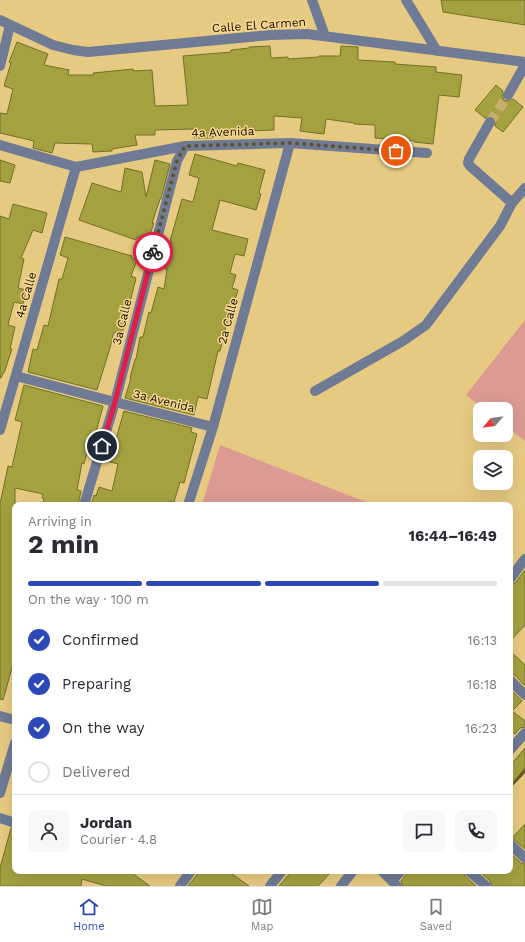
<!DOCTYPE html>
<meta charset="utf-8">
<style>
:root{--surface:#fff;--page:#f7f7f7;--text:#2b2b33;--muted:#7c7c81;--line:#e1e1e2;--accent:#2c47b8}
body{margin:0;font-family:"Work Sans",sans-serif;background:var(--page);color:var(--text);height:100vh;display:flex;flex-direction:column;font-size:15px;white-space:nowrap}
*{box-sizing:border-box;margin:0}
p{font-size:13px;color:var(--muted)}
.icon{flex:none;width:22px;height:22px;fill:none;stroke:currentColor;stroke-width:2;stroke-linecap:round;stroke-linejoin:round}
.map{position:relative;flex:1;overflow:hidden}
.side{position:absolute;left:12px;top:502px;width:501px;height:372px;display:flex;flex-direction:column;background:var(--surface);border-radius:8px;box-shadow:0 4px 16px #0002}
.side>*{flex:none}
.needle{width:26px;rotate:242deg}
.buttons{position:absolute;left:473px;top:402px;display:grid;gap:8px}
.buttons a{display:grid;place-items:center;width:40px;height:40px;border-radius:8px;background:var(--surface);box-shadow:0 4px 16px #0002;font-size:20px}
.pin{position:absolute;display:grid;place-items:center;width:34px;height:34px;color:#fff;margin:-17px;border:2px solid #fff;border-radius:50%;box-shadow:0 1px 4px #0007}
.courier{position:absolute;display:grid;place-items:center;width:40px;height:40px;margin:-20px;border:3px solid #e11d48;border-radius:50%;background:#fff;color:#222;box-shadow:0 1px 5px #0007}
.head em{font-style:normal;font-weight:700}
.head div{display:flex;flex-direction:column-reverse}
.head{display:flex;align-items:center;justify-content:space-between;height:68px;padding:0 16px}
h1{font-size:26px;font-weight:700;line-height:30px}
.bar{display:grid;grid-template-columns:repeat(4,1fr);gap:6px 4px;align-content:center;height:48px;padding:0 16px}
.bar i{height:5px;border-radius:3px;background:var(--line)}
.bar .active{background:var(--accent)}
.bar p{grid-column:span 4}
.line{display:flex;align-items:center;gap:10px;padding:0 16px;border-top:1px solid var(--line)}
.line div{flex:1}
.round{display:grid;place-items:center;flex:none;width:42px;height:42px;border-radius:8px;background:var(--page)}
ol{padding:0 16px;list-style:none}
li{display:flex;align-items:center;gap:12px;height:44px}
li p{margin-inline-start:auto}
li .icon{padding:4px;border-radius:50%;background:var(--accent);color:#fff;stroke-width:4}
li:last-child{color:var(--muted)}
li i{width:22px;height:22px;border:2px solid var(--line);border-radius:50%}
.menu{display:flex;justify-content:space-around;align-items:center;height:56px;border-top:1px solid var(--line);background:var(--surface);font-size:11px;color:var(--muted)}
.menu a{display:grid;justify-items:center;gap:2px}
.menu .active{color:var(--accent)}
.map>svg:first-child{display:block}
.green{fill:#dc9b92}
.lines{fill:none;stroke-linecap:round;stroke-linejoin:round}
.stream{stroke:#6b5620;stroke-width:4}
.building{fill:#a4a141;stroke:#727025}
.minor-tunnel{stroke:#c8ae6e;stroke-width:10;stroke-dasharray:10 5;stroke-linecap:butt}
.minor{stroke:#6f7a94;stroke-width:10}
.done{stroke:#60502e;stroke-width:4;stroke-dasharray:0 7.2}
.route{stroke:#e11d48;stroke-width:5}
.labels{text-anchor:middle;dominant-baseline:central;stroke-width:3;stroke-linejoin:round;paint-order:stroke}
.street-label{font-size:12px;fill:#170f00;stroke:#f5d78f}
</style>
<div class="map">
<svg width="525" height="886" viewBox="0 0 525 886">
<rect width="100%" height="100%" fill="#e7ca82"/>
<path class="green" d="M525,320V441L506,426V409H484L466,395Z
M220,445L374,505H202Z"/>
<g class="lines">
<path class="stream" d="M510,786L525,770"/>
</g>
<path class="building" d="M441,0H525V25L443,12Z
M17,42L48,54L44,65L69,70L68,75H94L93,73L133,69V71L152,70L155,106L188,105L183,56L231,52V50L249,48V47L270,46L271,58L288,57V59L319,57V56H340L341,46L358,47V60L395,62V64L436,67V72L462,75L459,97L439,95L433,144L414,142V141L375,138V125L354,124V123L326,119L324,134L300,131L302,118L274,116V130L249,131L250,134L239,135V134L212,137V138H194V129L155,130V135H135L137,145L112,149V151L93,152L92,144L55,143L52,153L33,148L34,141L0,133V113L7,114L13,89L4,86L11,63L9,62Z
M496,85L503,91L502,95L504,100L508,101L513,99L523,107L503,132L495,126L496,122L494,117L490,116L485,118L475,110Z
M195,154L237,166L238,163L265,170L259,193L261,194L256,210L220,200L212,230L248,239L244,256L235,254L230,273L236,275L232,288L238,290L233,307L231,306L220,351H218L207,399L198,397L194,415L125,398L131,378H130L135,359H136L140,337H143L149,312L151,313L158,287L164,289L167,269H165L172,242L170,241L182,199L193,202L199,178L189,175Z
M0,160L15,165L10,183L0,181Z
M155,160L170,164L161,199H160L152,223H154L148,240L137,237L136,240L79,220L92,183L121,192L125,168L142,172L146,197Z
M13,204L47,213L42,233L33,230L21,258L24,259L18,288L26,290L23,304L14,302L8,325L15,327L10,349H12L4,373H3L1,378H0V216L9,219Z
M65,237L132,256L131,258L137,260L131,276L136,278L122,334L114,332L110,348L97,390L28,372L33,349L37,350L44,325L48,326L59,279H62L68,258L60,255Z
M24,385L103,406L93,443L90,442L84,464L82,463L77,490L81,491L78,505H43L44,499L42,498L43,494L15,488V657L3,700L0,699V504L8,466L12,467L22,422L15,420Z
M124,411L192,428L191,432L197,434L184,483L180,482L174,502L169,501L168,505H91L94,495L96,496L99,487L112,491L118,464L107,461L113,438L116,439Z
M525,570V625L510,641V585L515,583Z
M510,651L525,665V686L515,675L510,674Z
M510,689L522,701L512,711L525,721V727L520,728L515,734L510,730Z
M525,748V768L510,786V766Z
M525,824V849L512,838Z
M11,828L15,829V871H129L150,886H106L82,879L81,886H0V868Z
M510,853L521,863L525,864V886H492L490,881L479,871H510Z
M200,871H228L249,886H188Z
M292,871H332L318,886H279Z
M407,871H463L465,876L476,886H403L401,881L406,875Z"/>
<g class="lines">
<path class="minor-tunnel" d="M490,122L508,95"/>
<path class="minor" d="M312,0L325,36
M406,0L437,51
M0,20L53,45L73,50L88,52L271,35L307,34L525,62
M0,66L10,25
M508,95L525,65
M0,145L76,167L185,146L290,143L427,153
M512,203L525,188
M16,376L115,402L213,427
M315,391L403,341L426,325L500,226L512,203L470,166L468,163L469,159L490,122
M0,430L76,167
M84,505L115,402L177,161L185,146
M188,505L213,427L290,143
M510,579L525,559
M510,680L525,695
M0,716L15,720
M510,750L525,733
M0,793L15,743
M0,818L15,823
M510,844L525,858
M382,871L397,886
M469,871L486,886
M392,881L401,871
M180,886L191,871
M270,886L282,871
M341,886L353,871"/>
</g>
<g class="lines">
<path class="done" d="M153,252L177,161L185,146L290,143L396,151"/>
<path class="route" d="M102,446L115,402L153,252"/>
</g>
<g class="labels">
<g class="street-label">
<text transform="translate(259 25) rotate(-4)">Calle El Carmen</text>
<text transform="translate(223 132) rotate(-2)">4a Avenida</text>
<text transform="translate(26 295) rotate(-74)">4a Calle</text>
<text transform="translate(228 321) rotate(-75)">2a Calle</text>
<text transform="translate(122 322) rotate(-76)">3a Calle</text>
<text transform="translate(164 401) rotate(14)">3a Avenida</text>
</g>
</g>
</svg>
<div class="buttons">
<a><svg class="needle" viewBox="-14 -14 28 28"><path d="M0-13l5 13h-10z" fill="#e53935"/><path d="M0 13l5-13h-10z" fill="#7c7c81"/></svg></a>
<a><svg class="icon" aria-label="layers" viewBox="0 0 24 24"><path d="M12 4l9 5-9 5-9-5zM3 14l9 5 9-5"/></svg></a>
</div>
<div class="pin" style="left:396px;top:151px;background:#ea580c"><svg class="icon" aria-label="bag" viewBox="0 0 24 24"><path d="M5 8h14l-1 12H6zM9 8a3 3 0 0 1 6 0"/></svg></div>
<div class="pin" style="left:102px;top:446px;background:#1f2937"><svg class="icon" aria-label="home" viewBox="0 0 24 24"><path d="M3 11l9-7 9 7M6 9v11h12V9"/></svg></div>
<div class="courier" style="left:153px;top:252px"><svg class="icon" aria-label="bike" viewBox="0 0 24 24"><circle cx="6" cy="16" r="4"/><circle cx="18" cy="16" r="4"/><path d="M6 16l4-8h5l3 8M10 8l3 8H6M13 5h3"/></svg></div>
<section class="side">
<div class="head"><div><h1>2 min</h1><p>Arriving in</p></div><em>16:44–16:49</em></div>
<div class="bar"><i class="active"></i><i class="active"></i><i class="active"></i><i></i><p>On the way · 100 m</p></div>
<ol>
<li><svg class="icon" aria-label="check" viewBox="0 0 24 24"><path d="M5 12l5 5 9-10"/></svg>Confirmed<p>16:13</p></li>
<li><svg class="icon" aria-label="check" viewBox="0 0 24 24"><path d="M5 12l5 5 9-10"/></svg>Preparing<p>16:18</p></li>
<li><svg class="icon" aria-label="check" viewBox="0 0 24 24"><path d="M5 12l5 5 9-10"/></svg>On the way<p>16:23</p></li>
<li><i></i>Delivered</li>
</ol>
<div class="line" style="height:72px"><a class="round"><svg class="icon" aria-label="person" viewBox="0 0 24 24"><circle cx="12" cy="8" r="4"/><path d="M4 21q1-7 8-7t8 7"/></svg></a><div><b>Jordan</b><p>Courier · 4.8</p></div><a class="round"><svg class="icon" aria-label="chat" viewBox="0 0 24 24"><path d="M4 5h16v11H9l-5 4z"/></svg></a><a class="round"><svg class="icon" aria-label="phone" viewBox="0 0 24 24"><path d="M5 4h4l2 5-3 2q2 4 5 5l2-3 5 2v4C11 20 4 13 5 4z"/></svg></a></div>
</section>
</div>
<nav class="menu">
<a class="active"><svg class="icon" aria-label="home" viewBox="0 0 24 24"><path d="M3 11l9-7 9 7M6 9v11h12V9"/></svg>Home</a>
<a><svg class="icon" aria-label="map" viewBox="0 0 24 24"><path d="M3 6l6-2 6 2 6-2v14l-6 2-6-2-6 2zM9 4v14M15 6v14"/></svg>Map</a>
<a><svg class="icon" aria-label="saved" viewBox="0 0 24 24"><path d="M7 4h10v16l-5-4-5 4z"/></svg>Saved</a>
</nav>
